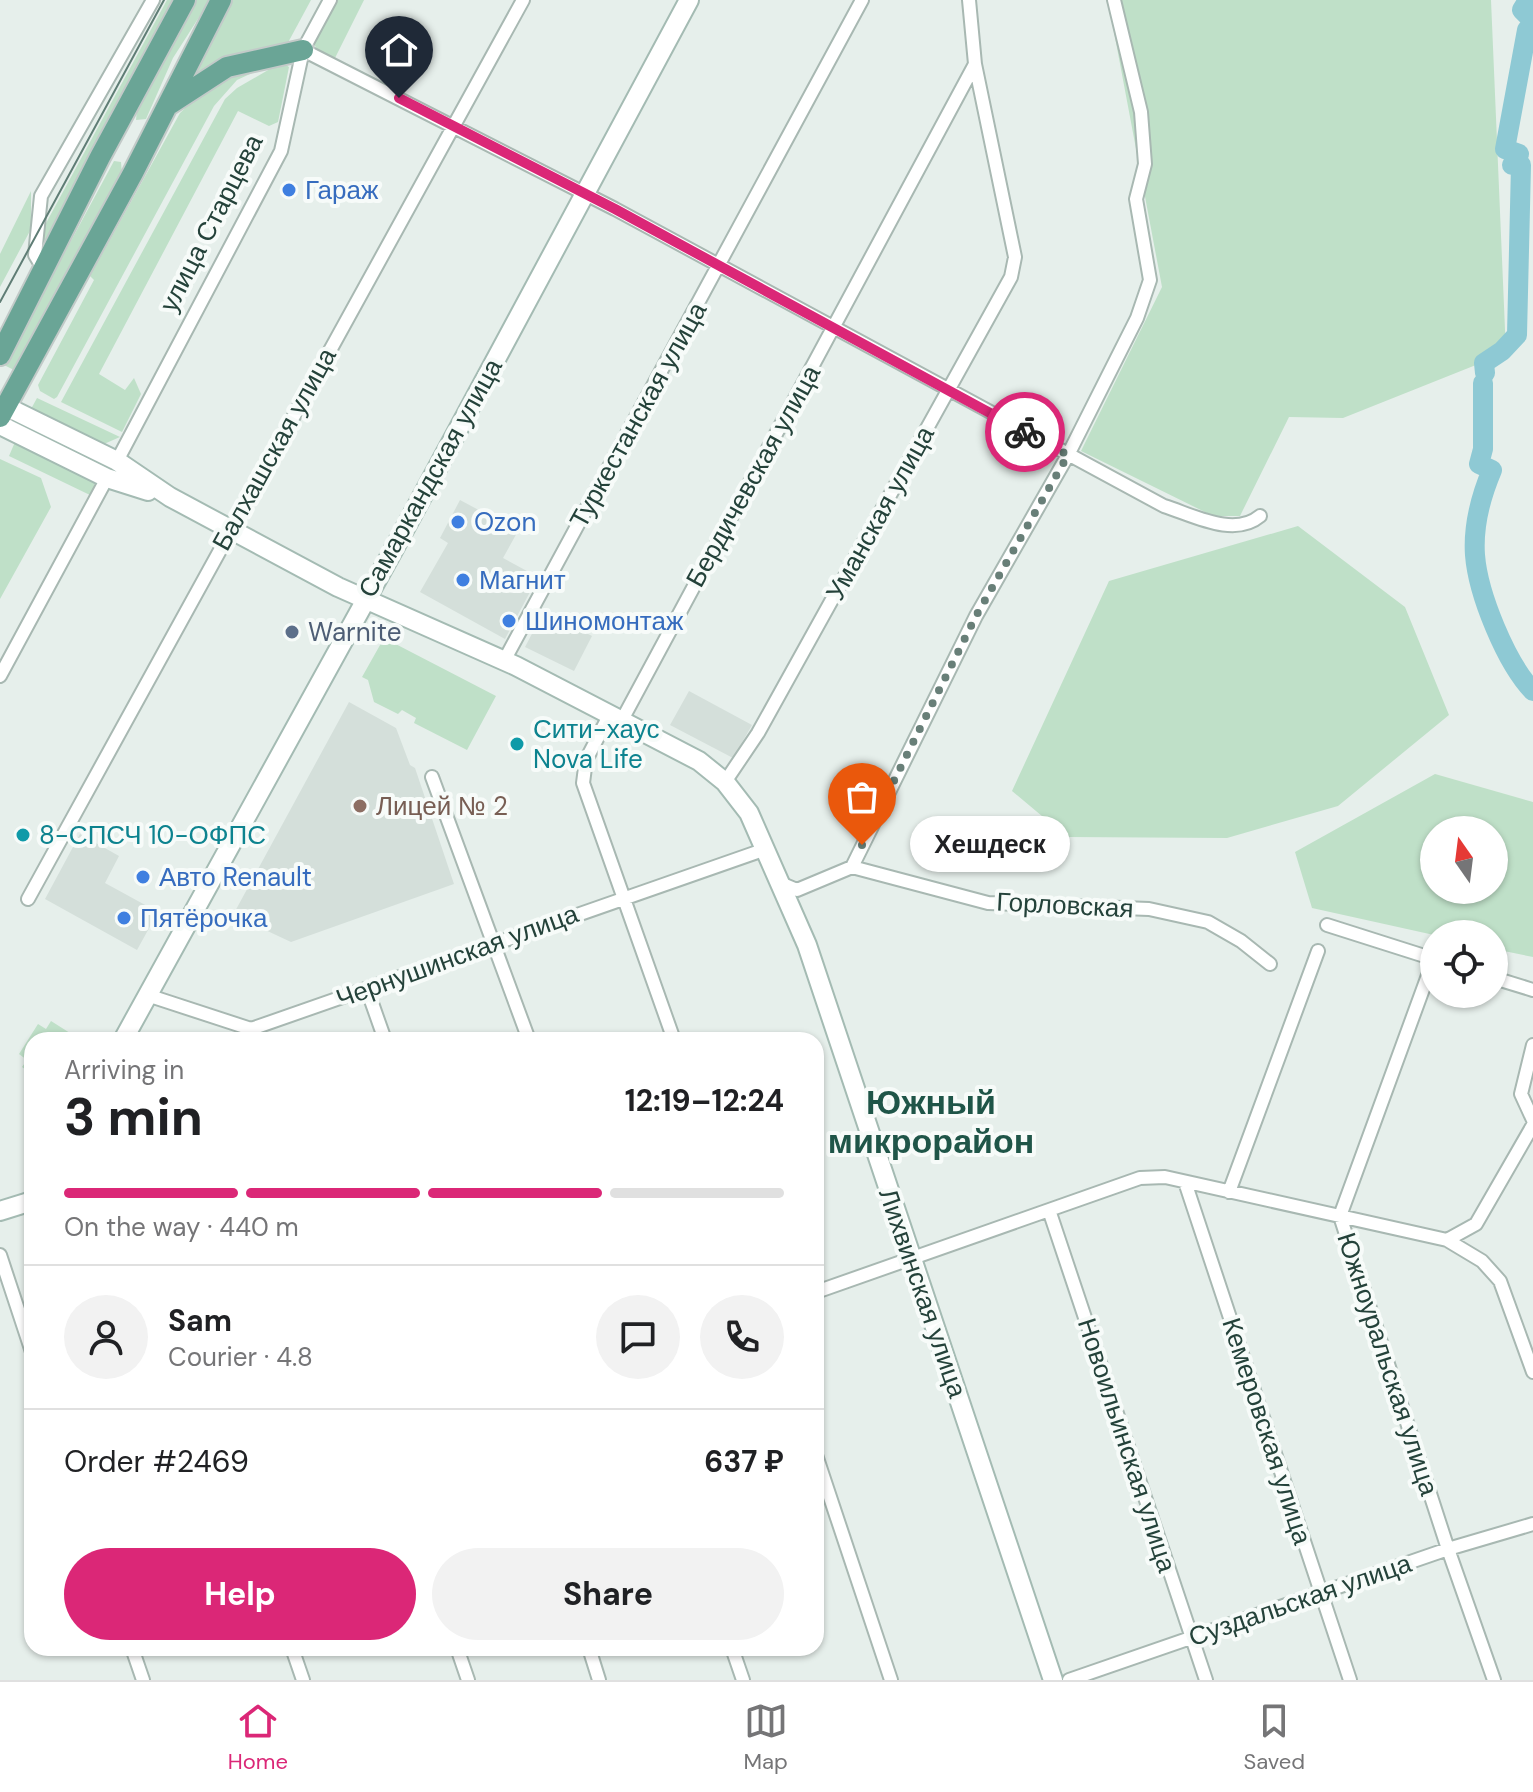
<!DOCTYPE html>
<meta charset="utf-8">
<style>
:root{--surface:#fff;--page:#f2f2f2;--text:#202124;--muted:#757577;--line:#e0e0e0;--accent:#db2777}
body{margin:0;font-family:"DM Sans",sans-serif;background:var(--page);color:var(--text);height:100vh;display:flex;flex-direction:column;font-size:30px;white-space:nowrap}
*{box-sizing:border-box;margin:0}
p{font-size:26px;color:var(--muted)}
.icon{flex:none;width:44px;height:44px;fill:none;stroke:currentColor;stroke-width:2;stroke-linecap:round;stroke-linejoin:round}
.map{position:relative;flex:1;overflow:hidden}
.sheet{position:absolute;left:24px;top:1032px;width:800px;height:624px;display:flex;flex-direction:column;background:var(--surface);border-radius:24px;box-shadow:0 2px 6px #0004}
.sheet>*{flex:none}
.needle{width:52px;rotate:346deg}
.tools{position:absolute;left:1420px;top:816px;display:grid;gap:16px}
.tools a{display:grid;place-items:center;width:88px;height:88px;border-radius:50%;background:var(--surface);box-shadow:0 2px 6px #0004;font-size:40px}
.pin{position:absolute;display:grid;place-items:center;width:68px;height:68px;color:#fff;margin:-82px -34px;border-radius:50% 50% 50% 0;rotate:-45deg;box-shadow:0 0 8px #0007}
.pin .icon{rotate:45deg}
.courier{position:absolute;display:grid;place-items:center;width:80px;height:80px;margin:-40px;border:6px solid #db2777;border-radius:50%;background:#fff;color:#222;box-shadow:0 2px 10px #0007}
.bubble{position:absolute;height:56px;border-radius:28px;background:var(--surface);box-shadow:0 2px 6px #0004;font-size:26px;font-weight:700;line-height:56px;text-align:center}
.head em{font-style:normal;font-weight:700}
.head div{display:flex;flex-direction:column-reverse}
.head{display:flex;align-items:center;justify-content:space-between;height:136px;padding:0 40px}
h1{font-size:52px;font-weight:700;line-height:60px}
.bar{display:grid;grid-template-columns:repeat(4,1fr);gap:12px 8px;align-content:center;height:96px;padding:0 40px}
.bar i{height:10px;border-radius:6px;background:var(--line)}
.bar .active{background:var(--accent)}
.bar p{grid-column:span 4}
.line{display:flex;align-items:center;gap:20px;padding:0 40px;border-top:2px solid var(--line)}
.line div{flex:1}
.round{display:grid;place-items:center;flex:none;width:84px;height:84px;border-radius:42px;background:var(--page)}
.cta{display:flex;gap:16px;margin-top:auto;padding:16px 40px}
.cta a{flex:1;height:92px;border-radius:48px;background:var(--accent);color:#fff;font-size:32px;font-weight:700;line-height:92px;text-align:center}
.cta a+a{background:var(--page);color:var(--text)}
.tab-bar{display:flex;justify-content:space-around;align-items:center;height:112px;border-top:2px solid var(--line);background:var(--surface);font-size:22px;color:var(--muted)}
.tab-bar a{display:grid;justify-items:center;gap:4px}
.tab-bar .active{color:var(--accent)}
.map>svg:first-child{display:block}
.built{fill:#d4dfda}
.green{fill:#bfe0c8;fill-rule:evenodd}
.lines{fill:none;stroke-linecap:round;stroke-linejoin:round}
.river{stroke:#8ec9d4;stroke-width:20}
.street-casing{stroke:#a8b8b2;stroke-width:16}
.secondary-casing{stroke:#a4bbb3;stroke-width:22}
.primary-casing{stroke:#c2cac8;stroke-width:24}
.street{stroke:#fff;stroke-width:12}
.secondary{stroke:#fff;stroke-width:18}
.primary{stroke:#6aa596;stroke-width:20}
.tram{stroke:#5f7d75;stroke-width:2}
.done{stroke:#687f78;stroke-width:8;stroke-dasharray:0 14.4}
.route{stroke:#db2777;stroke-width:10}
.shop-dot{fill:#3f7fe0;stroke:#f7fbf9;stroke-width:3}
.service-dot{fill:#5c6f8a;stroke:#f7fbf9;stroke-width:3}
.culture-dot{fill:#0f9aa8;stroke:#f7fbf9;stroke-width:3}
.education-dot{fill:#8d6e63;stroke:#f7fbf9;stroke-width:3}
.labels{text-anchor:middle;dominant-baseline:central;stroke-width:8;stroke-linejoin:round;paint-order:stroke}
.shop-label{font-size:26px;fill:#366cbe;stroke:#f7fbf9;text-anchor:start}
.street-label{font-size:26px;fill:#24423a;stroke:#f7fbf9}
.service-label{font-size:26px;fill:#4e5e75;stroke:#f7fbf9;text-anchor:start}
.culture-label{font-size:26px;fill:#0d838f;stroke:#f7fbf9;text-anchor:start}
.education-label{font-size:26px;fill:#785e54;stroke:#f7fbf9;text-anchor:start}
.district-label{font-size:34px;font-weight:bold;fill:#1f5548;stroke:#f7fbf9}
</style>
<div class="map">
<svg width="1533" height="1680" viewBox="0 0 1533 1680">
<rect width="100%" height="100%" fill="#e6efeb"/>
<path class="built" d="M460,500L518,531L503,558L538,577L505,639L420,592L448,543L440,538Z
M544,611L592,636L574,671L525,647Z
M689,691L752,725L733,758L670,725Z
M349,702L396,728L410,765L415,768L454,884L291,942L233,915Z
M80,834L119,856L105,883L158,912L137,950L45,899Z"/>
<path class="green" d="M167,0H175L41,248L45,225Z
M196,0H210L173,58L146,119L136,120L137,109Z
M232,0H311L284,50L190,84Z
M338,0H364L335,58L318,51L314,44Z
M1108,0H1491L1506,353L1343,418L1289,417L1240,516H1213L1081,451L1162,287Z
M282,62L289,67L278,122L269,126L238,111L99,374L125,390L134,378L141,394L122,432L65,404L61,402L225,99L237,88Z
M263,68L237,80L214,106L57,397L54,399L40,391L38,385L94,280L90,276L180,113L218,77Z
M114,161L121,162L122,174L14,370L4,365Z
M31,191V229L0,287V254Z
M37,398L120,437L104,444L31,409Z
M15,442L93,479L96,490L92,496L9,456Z
M0,459L41,478L51,507L0,599Z
M1298,526L1405,607L1449,715L1338,806L1227,838L1067,837L1012,791L1109,581Z
M384,638L496,696L467,750L414,723L416,718L402,710L398,714L374,702L368,680L362,677Z
M1435,774L1533,802V957L1494,949V934L1434,935L1312,908L1295,852ZM1434,830H1494V890H1434Z
M51,1021L70,1033L65,1040H32V1074L22,1067L27,1060L19,1054L38,1024L46,1029Z"/>
<g class="lines">
<path class="river" d="M1528,0L1522,10L1533,21
M1485,373L1484,363L1502,351L1517,335L1521,165H1512L1519,154L1505,149L1527,30L1533,22
M1483,383V449L1479,464L1492,470C1481,496 1473,526 1475,555C1478,594 1506,663 1533,691"/>
<g class="street-casing">
<path id="street" d="M303,50L615,209L1164,506C1193,515 1234,538 1260,516
M44,270L35,255L41,196L153,0
M117,461L281,151L303,50L330,0
M504,661L862,0
M0,676L107,478
M610,714L586,760L583,783L674,1040
M622,720L975,64
M432,777L529,1040
M725,782L758,733L1011,277L1015,257L975,64L969,0
M852,867L988,903L1149,909L1208,922L1241,941L1270,964
M778,882L797,890L852,867L976,616L1068,455L1137,318L1150,280L1136,199L1145,164L1141,112L1114,0
M28,899L523,0
M1327,925L1434,959
M1434,959L1340,1216L1448,1549L1494,1680
M1494,978L1533,990
M367,989L385,1040
M147,995L251,1029L766,849
M1533,1045L1521,1094L1533,1120
M1533,1125L1476,1224L1447,1240L1482,1261L1500,1281L1533,1372
M1185,1182L1350,1680
M1229,1192L1318,951
M1049,1210L1206,1680
M0,1255L32,1352
M816,1292L1140,1178L1165,1177L1447,1240
M816,1455L891,1680
M132,1648L143,1680
M292,1648L303,1680
M457,1648L468,1680
M589,1648L599,1680
M732,1648L743,1680
M1069,1680L1448,1549L1533,1524"/>
</g>
<g class="secondary-casing">
<path id="secondary" d="M5,406L117,461L170,497L338,587L516,666L699,761L725,782L749,813L807,945L1053,1680
M0,425L107,478L148,491
M123,1040L395,547L689,0
M0,1211L32,1201"/>
</g>
<g class="primary-casing">
<path id="primary" d="M170,104L227,67L303,50
M0,355L100,157L185,0
M0,417L133,173L221,0"/>
</g>
<use href="#street" class="street"/>
<use href="#secondary" class="secondary"/>
<use href="#primary" class="primary"/>
<path class="tram" d="M0,302L164,0"/>
</g>
<g class="lines">
<path class="done" d="M862,845L976,616L1068,455L1025,432"/>
<path class="route" d="M399,98L615,209L1025,432"/>
</g>
<g class="shop-dot">
<circle cx="289" cy="190" r="8"/>
<circle cx="458" cy="522" r="8"/>
<circle cx="463" cy="580" r="8"/>
<circle cx="509" cy="621" r="8"/>
<circle cx="143" cy="877" r="8"/>
<circle cx="124" cy="918" r="8"/>
</g>
<circle class="service-dot" cx="292" cy="632" r="8"/>
<g class="culture-dot">
<circle cx="517" cy="744" r="8"/>
<circle cx="23" cy="835" r="8"/>
</g>
<circle class="education-dot" cx="360" cy="806" r="8"/>
<g class="labels">
<g class="shop-label">
<text x="305" y="190">Гараж</text>
<text x="474" y="522">Ozon</text>
<text x="479" y="580">Магнит</text>
<text x="525" y="621">Шинoмонтаж</text>
<text x="159" y="877">Авто Renault</text>
<text x="140" y="918">Пятёрочка</text>
</g>
<g class="street-label">
<text transform="translate(211 223) rotate(-63)">улица Старцева</text>
<text transform="translate(638 415) rotate(-61)">Туркестанская улица</text>
<text transform="translate(274 449) rotate(-61)">Балхашская улица</text>
<text transform="translate(753 476) rotate(-61)">Бердичевская улица</text>
<text transform="translate(430 478) rotate(-61)">Самаркандская улица</text>
<text transform="translate(880 513) rotate(-61)">Уманская улица</text>
<text transform="translate(1065 905) rotate(3)">Горловская</text>
<text transform="translate(457 956) rotate(-20)">Чернушинская улица</text>
<text transform="translate(923 1293) rotate(71)">Лихвинская улица</text>
<text transform="translate(1388 1364) rotate(72)">Южноуральская улица</text>
<text transform="translate(1267 1431) rotate(72)">Кемеровская улица</text>
<text transform="translate(1127 1445) rotate(72)">Новоильинская улица</text>
<text transform="translate(1300 1600) rotate(-19)">Суздальская улица</text>
</g>
<g class="service-label">
<text x="308" y="632">Warnite</text>
</g>
<g class="culture-label">
<text x="533" y="729">Сити-хаус<tspan x="533" dy="30">Nova Life</tspan></text>
<text x="39" y="835">8-СПСЧ 10-ОФПС</text>
</g>
<g class="education-label">
<text x="376" y="806">Лицей № 2</text>
</g>
<g class="district-label">
<text x="931" y="1102">Южный<tspan x="931" dy="39">микрорайон</tspan></text>
</g>
</g>
</svg>
<div class="tools">
<a><svg class="needle" viewBox="-14 -14 28 28"><path d="M0-13l5 13h-10z" fill="#e53935"/><path d="M0 13l5-13h-10z" fill="#757577"/></svg></a>
<a><svg class="icon" aria-label="locate" viewBox="0 0 24 24"><circle cx="12" cy="12" r="6"/><path d="M12 2v4M12 18v4M2 12h4M18 12h4"/></svg></a>
</div>
<div class="pin" style="left:862px;top:845px;background:#ea580c"><svg class="icon" aria-label="bag" viewBox="0 0 24 24"><path d="M5 8h14l-1 12H6zM9 8a3 3 0 0 1 6 0"/></svg></div>
<div class="pin" style="left:399px;top:98px;background:#1f2937"><svg class="icon" aria-label="home" viewBox="0 0 24 24"><path d="M3 11l9-7 9 7M6 9v11h12V9"/></svg></div>
<div class="courier" style="left:1025px;top:432px"><svg class="icon" aria-label="bike" viewBox="0 0 24 24"><circle cx="6" cy="16" r="4"/><circle cx="18" cy="16" r="4"/><path d="M6 16l4-8h5l3 8M10 8l3 8H6M13 5h3"/></svg></div>
<div class="bubble" style="left:910px;top:816px;width:160px">Хешдеск</div>
<section class="sheet">
<div class="head"><div><h1>3 min</h1><p>Arriving in</p></div><em>12:19–12:24</em></div>
<div class="bar"><i class="active"></i><i class="active"></i><i class="active"></i><i></i><p>On the way · 440 m</p></div>
<div class="line" style="height:144px"><a class="round"><svg class="icon" aria-label="person" viewBox="0 0 24 24"><circle cx="12" cy="8" r="4"/><path d="M4 21q1-7 8-7t8 7"/></svg></a><div><b>Sam</b><p>Courier · 4.8</p></div><a class="round"><svg class="icon" aria-label="chat" viewBox="0 0 24 24"><path d="M4 5h16v11H9l-5 4z"/></svg></a><a class="round"><svg class="icon" aria-label="phone" viewBox="0 0 24 24"><path d="M5 4h4l2 5-3 2q2 4 5 5l2-3 5 2v4C11 20 4 13 5 4z"/></svg></a></div>
<div class="line" style="height:104px"><div>Order #2469</div><b>637 ₽</b></div>
<div class="cta"><a>Help</a><a>Share</a></div>
</section>
</div>
<nav class="tab-bar">
<a class="active"><svg class="icon" aria-label="home" viewBox="0 0 24 24"><path d="M3 11l9-7 9 7M6 9v11h12V9"/></svg>Home</a>
<a><svg class="icon" aria-label="map" viewBox="0 0 24 24"><path d="M3 6l6-2 6 2 6-2v14l-6 2-6-2-6 2zM9 4v14M15 6v14"/></svg>Map</a>
<a><svg class="icon" aria-label="saved" viewBox="0 0 24 24"><path d="M7 4h10v16l-5-4-5 4z"/></svg>Saved</a>
</nav>
